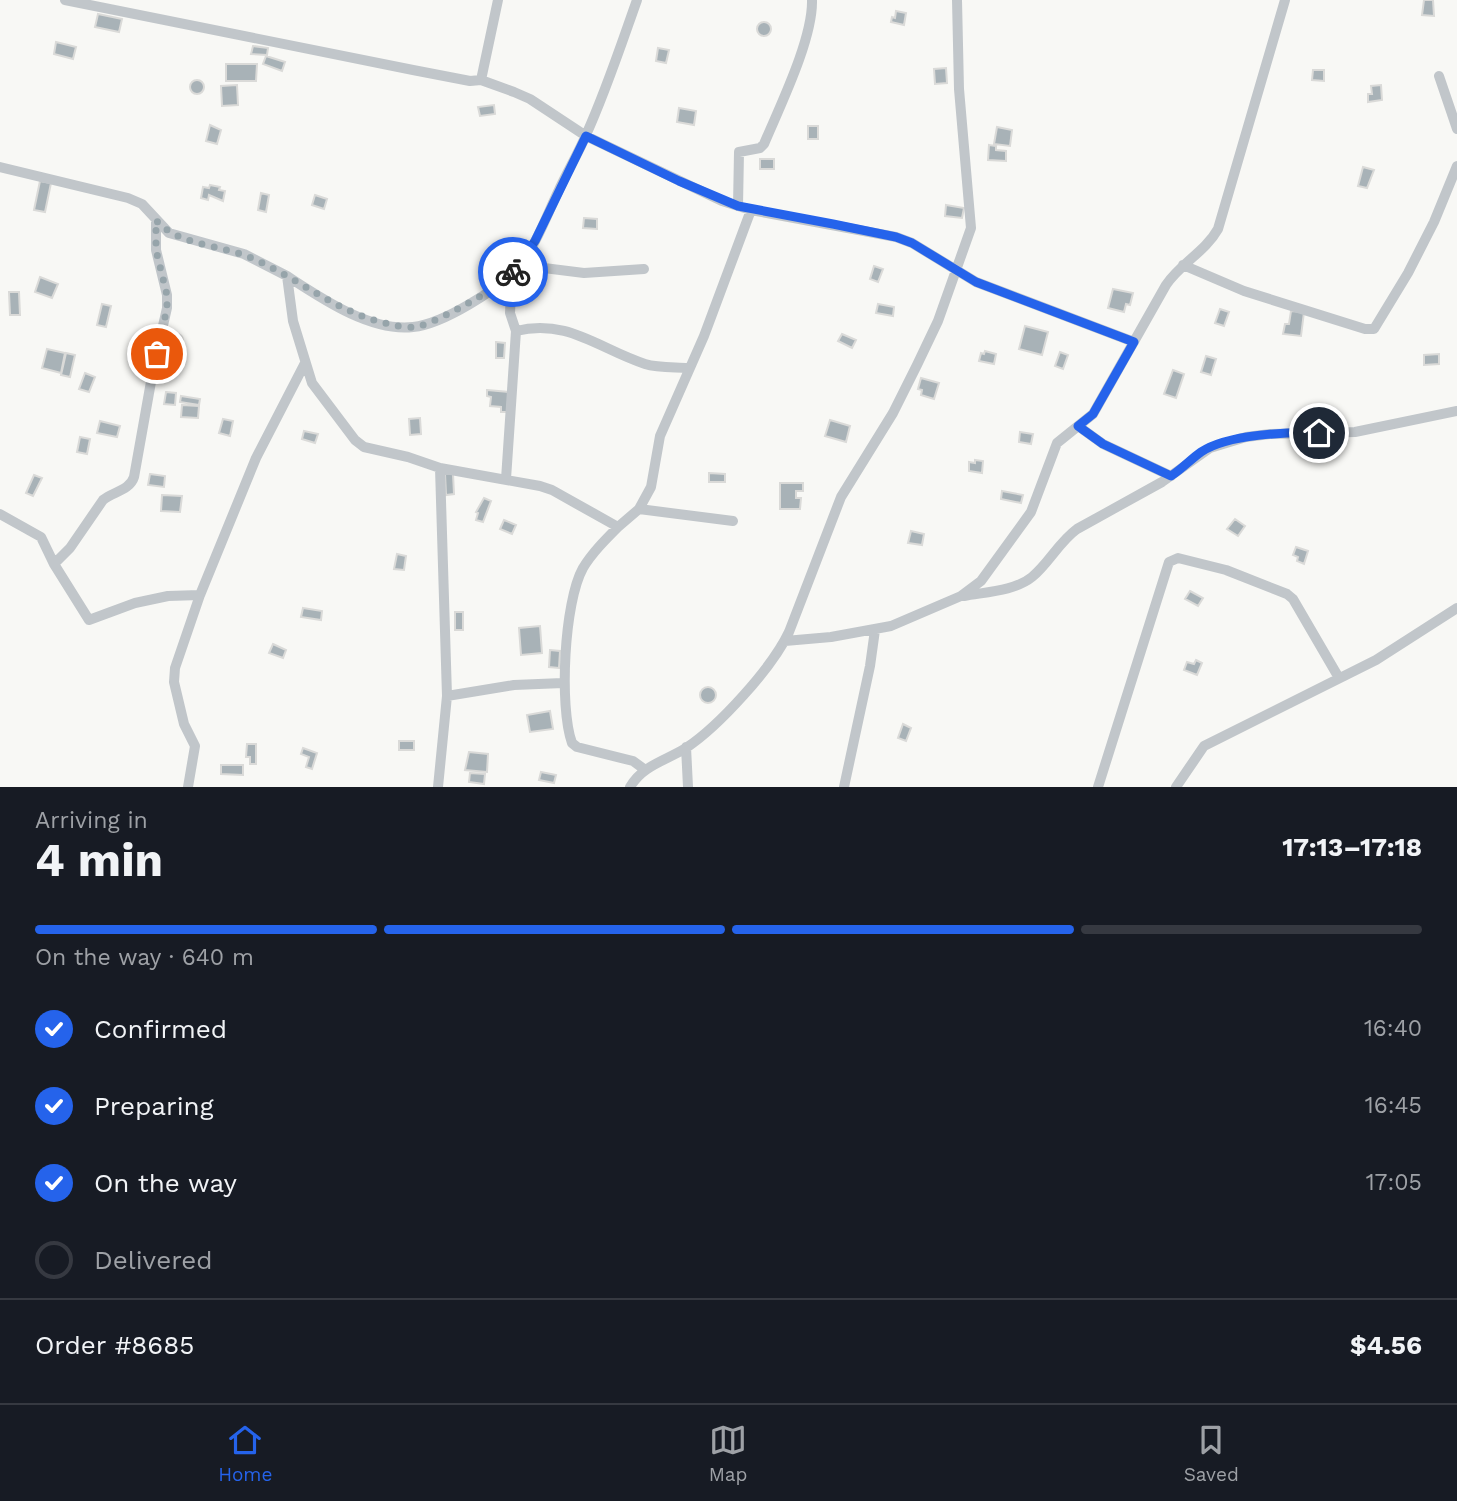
<!DOCTYPE html>
<meta charset="utf-8">
<style>
:root{--surface:#171b24;--page:#242831;--text:#f1f3f6;--muted:#9ea1a6;--line:#363941;--accent:#2563eb}
body{margin:0;font-family:"Work Sans",sans-serif;background:var(--page);color:var(--text);height:100vh;display:flex;flex-direction:column;font-size:26px;white-space:nowrap}
*{box-sizing:border-box;margin:0}
p{font-size:23px;color:var(--muted)}
.icon{flex:none;width:38px;height:38px;fill:none;stroke:currentColor;stroke-width:2;stroke-linecap:round;stroke-linejoin:round}
.map{position:relative;height:787px;overflow:hidden}
.drawer{display:flex;flex-direction:column;background:var(--surface);flex:1}
.drawer>*{flex:none}
.pin{position:absolute;display:grid;place-items:center;width:60px;height:60px;color:#fff;margin:-30px;border:4px solid #fff;border-radius:50%;box-shadow:0 2px 7px #0007}
.courier{position:absolute;display:grid;place-items:center;width:70px;height:70px;margin:-35px;border:5px solid #2563eb;border-radius:50%;background:#fff;color:#222;box-shadow:0 2px 9px #0007}
.overview em{font-style:normal;font-weight:700}
.overview div{display:flex;flex-direction:column-reverse}
.overview{display:flex;align-items:center;justify-content:space-between;height:119px;padding:0 35px}
h1{font-size:46px;font-weight:700;line-height:52px}
.bar{display:grid;grid-template-columns:repeat(4,1fr);gap:10px 7px;align-content:center;height:84px;padding:0 35px}
.bar i{height:9px;border-radius:5px;background:var(--line)}
.bar .active{background:var(--accent)}
.bar p{grid-column:span 4}
.line{display:flex;align-items:center;gap:18px;padding:0 35px;border-top:2px solid var(--line)}
.line div{flex:1}
ol{padding:0 35px;list-style:none}
li{display:flex;align-items:center;gap:21px;height:77px}
li p{margin-inline-start:auto}
li .icon{padding:7px;border-radius:50%;background:var(--accent);color:#fff;stroke-width:4}
li:last-child{color:var(--muted)}
li i{width:38px;height:38px;border:4px solid var(--line);border-radius:50%}
.menu{display:flex;justify-content:space-around;align-items:center;height:98px;border-top:2px solid var(--line);background:var(--surface);font-size:19px;color:var(--muted)}
.menu a{display:grid;justify-items:center;gap:4px}
.menu .active{color:var(--accent)}
.map>svg:first-child{display:block}
.building{fill:#a8b2b7;stroke:#dadad8;stroke-width:2}
.lines{fill:none;stroke-linecap:round;stroke-linejoin:round}
.minor{stroke:#c1c6ca;stroke-width:10}
.done{stroke:#96a4aa;stroke-width:7;stroke-dasharray:0 12.6}
.route{stroke:#2563eb;stroke-width:9}
</style>
<div class="map">
<svg width="1457" height="787" viewBox="0 0 1457 787">
<rect width="100%" height="100%" fill="#f8f8f5"/>
<path class="building" d="M1424,0H1433L1434,16L1422,15Z
M896,11L906,13L904,25L891,22L892,17L895,18Z
M98,14L122,19L119,32L95,27Z
M757 29a7 7 0 1 1 14 0a7 7 0 1 1-14 0Z
M56,42L76,47L73,59L54,54Z
M253,46L268,48L267,55L251,54Z
M658,48L669,50L666,63L656,61Z
M266,56L285,62L282,71L263,64Z
M226,64H257L256,81H226Z
M946,68L947,83L935,84L934,69Z
M1313,70H1324V81L1312,80Z
M190 87a7 7 0 1 1 14 0a7 7 0 1 1-14 0Z
M237,85L238,105L222,106L221,86Z
M1381,85L1382,100L1368,102V94H1372L1371,86Z
M494,105L495,114L480,116L478,107Z
M679,108L696,111L694,125L677,122Z
M210,125L221,130L217,144L206,141Z
M808,126H818V139H808Z
M997,127L1012,130L1010,146L994,144Z
M989,145L996,146V150L1006,151V161L988,160Z
M760,159H774V169H760Z
M1363,167L1374,170L1367,188L1358,186Z
M40,181L51,183L45,212L34,210Z
M210,185L220,187L219,190L225,191L223,201L209,195L208,200L201,198L203,187L209,188Z
M261,193L269,195L266,212L258,210Z
M315,195L327,199L324,209L312,205Z
M946,205L964,208L962,218L945,216Z
M584,218L597,219V229L583,228Z
M874,266L883,269L878,282L870,279Z
M40,277L58,284L52,298L35,292Z
M1113,289L1133,293L1130,305L1126,304L1124,312L1108,308Z
M9,292H19L20,315H10Z
M102,304L111,306L106,327L97,325Z
M878,304L894,307L893,316L876,313Z
M1220,309L1229,312L1224,326L1215,323Z
M1291,311L1304,312L1301,336L1283,334L1285,324H1289Z
M1025,326L1048,332L1042,355L1019,349Z
M171 340a6 6 0 1 1 12 0a6 6 0 1 1-12 0Z
M842,334L856,340L852,348L838,341Z
M496,342L505,343L504,358H496Z
M47,349L65,353L61,373L42,368Z
M985,351L996,354L994,364L979,361L981,353L984,354Z
M1060,352L1068,355L1063,369L1055,366Z
M66,353L75,355L70,377L61,375Z
M1439,354V364L1424,365V355Z
M1206,356L1216,359L1211,375L1201,372Z
M1173,370L1184,374L1176,398L1164,394Z
M85,373L95,377L89,392L79,389Z
M921,378L939,383L934,399L921,395L922,390L918,389Z
M487,390L509,392L507,412H501V407L490,406L491,397L487,396Z
M166,392L176,393L175,405L164,404Z
M181,396L200,399L199,405L180,402Z
M182,405L199,406L198,418L181,417Z
M420,418L421,434L410,435L409,419Z
M223,419L233,421L230,436L219,433Z
M830,420L850,426L846,442L825,436Z
M100,421L120,426L117,437L97,433Z
M304,431L318,434L315,443L302,439Z
M1020,432L1033,434L1031,444L1019,442Z
M80,437L90,439L87,454L77,452Z
M975,460L983,461L982,473L969,471V462L975,463Z
M709,473L725,474V482H709Z
M150,474L165,476L164,487L148,485Z
M445,474H453L454,494L446,495Z
M34,475L42,478L33,496L26,493Z
M780,483H803V491H796V498H801L800,509H780Z
M1002,491L1023,495L1021,503L1001,499Z
M162,495L182,496L180,512L161,511Z
M484,498L491,501L483,522L476,520L478,513L476,512Z
M1235,519L1245,526L1238,536L1227,529Z
M504,520L516,525L512,534L500,529Z
M911,531L924,534L922,545L908,543Z
M1296,547L1308,551L1304,564L1297,561L1298,557L1293,555Z
M397,554L406,556L404,570L394,569Z
M1190,591L1203,598L1198,606L1185,599Z
M303,608L322,611L321,620L301,617Z
M455,612H463V630H455Z
M540,626L542,653L521,655L519,628Z
M273,644L286,650L283,658L269,653Z
M550,650L560,651L559,668L549,667Z
M1196,660L1202,663L1197,675L1184,670L1187,662L1194,664Z
M700 695a8 8 0 1 1 16 0a8 8 0 1 1-16 0Z
M550,711L553,729L530,732L527,715Z
M903,724L911,728L906,741L898,738Z
M399,741H414V750H399Z
M247,744H256V764H250V757H246Z
M303,748L317,753L312,769L306,767L309,757L301,754Z
M469,752L488,754L487,772L465,770Z
M221,765H243V775L221,774Z
M541,772L556,775L554,783L539,780Z
M470,773L485,774L484,784L469,782Z"/>
<g class="lines">
<path class="minor" d="M65,0L413,70L470,81L481,80L514,92L530,99L586,136L722,201L751,210L896,237L912,243L976,282L1134,342
M1439,76L1457,129
M481,80L498,0
M0,167L128,198L142,204L169,233L244,254L287,276L293,321L312,383L355,440L364,447L408,457L440,468L540,486L552,490L618,527L639,509L733,521
M738,206L739,152L760,148L764,144C780,106 813,39 812,0
M520,265L584,273L644,269
M1183,265L1244,291L1365,329H1374L1408,273L1434,222L1457,166
M287,276C321,298 370,332 413,327C443,324 499,289 518,267C536,246 546,217 558,192C567,172 578,154 586,135C606,91 621,45 637,0
M516,331C567,318 599,349 645,364C658,368 674,367 688,368
M1078,426L1103,444L1171,476
M506,479L516,331L510,313L512,273
M639,509L651,487L660,436L704,336L751,210
M0,514L41,537L54,564L89,620L135,603L168,596L200,595
M618,527C605,540 592,553 583,568C564,602 559,707 572,743L577,747L633,761L644,769
M54,564L70,548L103,500C113,492 130,490 134,477L154,365L167,308V295L156,250V220
M964,596C985,592 1015,591 1032,577C1049,563 1059,542 1077,529L1162,482L1210,448L1246,437L1270,434L1355,432L1457,411
M785,641L831,637L891,626L961,596L981,581L1031,512L1057,443L1093,414L1166,285C1181,263 1205,252 1218,229L1285,0
M447,696L514,685L563,683
M686,747L688,787
M188,787L195,746L184,724L174,682L175,668L200,595L256,458L305,363
M438,787L447,696L440,468
M630,787C643,765 665,761 686,748C719,726 772,668 789,632L841,497L893,413L917,365L938,321L971,228L959,89L957,0
M844,787L870,666L875,630
M1098,787L1169,562L1178,558L1226,570L1287,594L1293,599L1339,678
M1176,787L1204,746L1376,660L1457,608"/>
</g>
<g class="lines">
<path class="done" d="M157,354L167,308V295L156,250V220C177,245 220,245 249,257C298,277 336,313 389,324C397,326 407,328 415,327C427,325 439,318 450,313C473,301 493,290 513,272"/>
<path class="route" d="M513,272L535,241L586,136L679,181L738,206L833,224L896,237L912,243L976,282L1134,342L1093,414L1078,426L1103,444L1171,476C1182,469 1191,459 1201,452C1228,434 1287,432 1319,433"/>
</g>
</svg>
<div class="pin" style="left:157px;top:354px;background:#ea580c"><svg class="icon" aria-label="bag" viewBox="0 0 24 24"><path d="M5 8h14l-1 12H6zM9 8a3 3 0 0 1 6 0"/></svg></div>
<div class="pin" style="left:1319px;top:433px;background:#1f2937"><svg class="icon" aria-label="home" viewBox="0 0 24 24"><path d="M3 11l9-7 9 7M6 9v11h12V9"/></svg></div>
<div class="courier" style="left:513px;top:272px"><svg class="icon" aria-label="bike" viewBox="0 0 24 24"><circle cx="6" cy="16" r="4"/><circle cx="18" cy="16" r="4"/><path d="M6 16l4-8h5l3 8M10 8l3 8H6M13 5h3"/></svg></div>
</div>
<section class="drawer">
<div class="overview"><div><h1>4 min</h1><p>Arriving in</p></div><em>17:13–17:18</em></div>
<div class="bar"><i class="active"></i><i class="active"></i><i class="active"></i><i></i><p>On the way · 640 m</p></div>
<ol>
<li><svg class="icon" aria-label="check" viewBox="0 0 24 24"><path d="M5 12l5 5 9-10"/></svg>Confirmed<p>16:40</p></li>
<li><svg class="icon" aria-label="check" viewBox="0 0 24 24"><path d="M5 12l5 5 9-10"/></svg>Preparing<p>16:45</p></li>
<li><svg class="icon" aria-label="check" viewBox="0 0 24 24"><path d="M5 12l5 5 9-10"/></svg>On the way<p>17:05</p></li>
<li><i></i>Delivered</li>
</ol>
<div class="line" style="height:91px"><div>Order #8685</div><b>$4.56</b></div>
</section>
<nav class="menu">
<a class="active"><svg class="icon" aria-label="home" viewBox="0 0 24 24"><path d="M3 11l9-7 9 7M6 9v11h12V9"/></svg>Home</a>
<a><svg class="icon" aria-label="map" viewBox="0 0 24 24"><path d="M3 6l6-2 6 2 6-2v14l-6 2-6-2-6 2zM9 4v14M15 6v14"/></svg>Map</a>
<a><svg class="icon" aria-label="saved" viewBox="0 0 24 24"><path d="M7 4h10v16l-5-4-5 4z"/></svg>Saved</a>
</nav>
